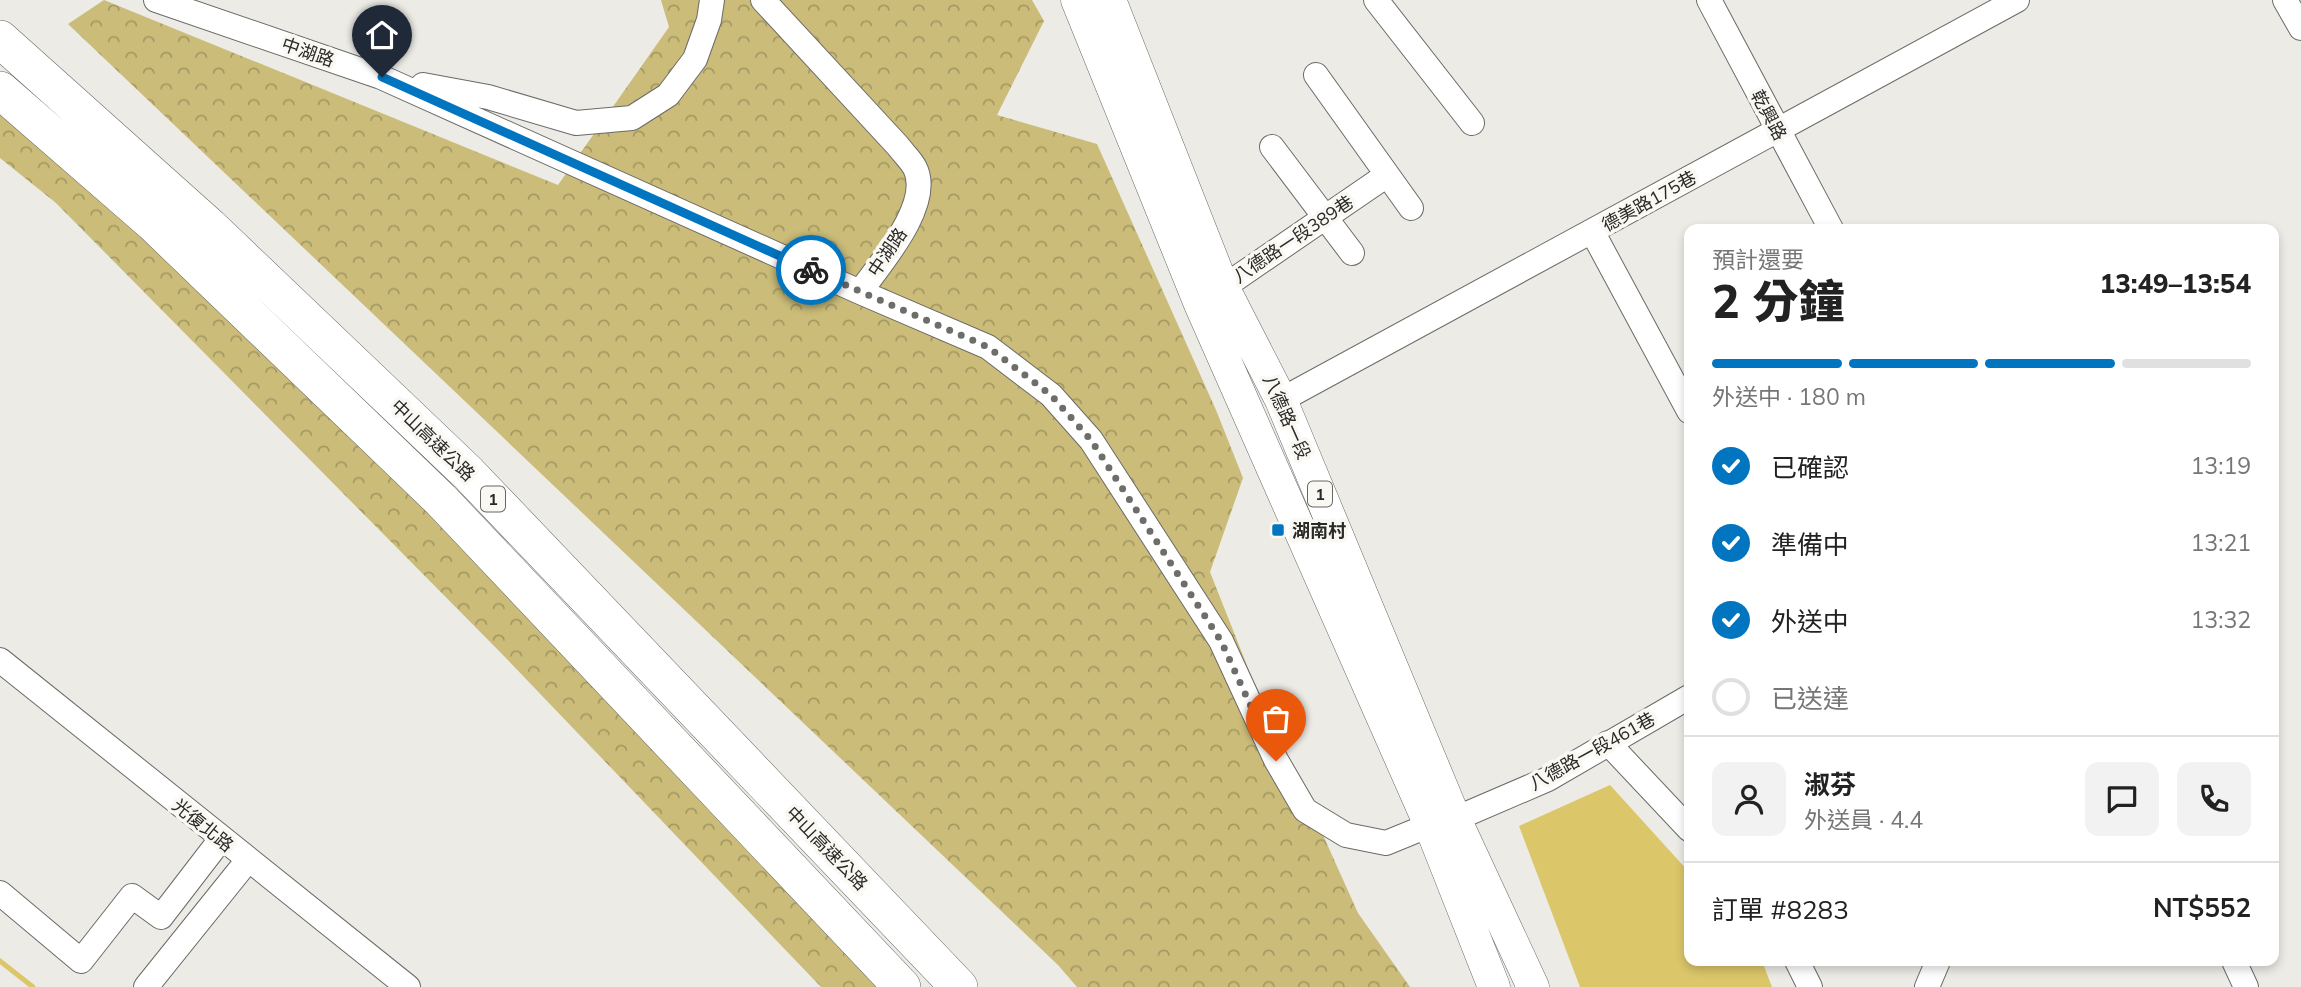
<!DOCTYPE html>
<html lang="zh-TW">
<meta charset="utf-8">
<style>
:root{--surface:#fff;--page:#f2f2f2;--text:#222;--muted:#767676;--line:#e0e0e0;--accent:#0175bf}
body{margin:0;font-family:Mulish,"Noto Sans TC",sans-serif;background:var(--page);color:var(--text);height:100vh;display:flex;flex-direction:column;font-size:26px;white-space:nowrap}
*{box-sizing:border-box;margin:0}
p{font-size:23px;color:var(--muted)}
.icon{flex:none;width:38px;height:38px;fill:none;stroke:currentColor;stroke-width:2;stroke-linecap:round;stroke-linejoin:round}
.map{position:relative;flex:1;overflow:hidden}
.panel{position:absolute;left:1684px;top:224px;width:595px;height:742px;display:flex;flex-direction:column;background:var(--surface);border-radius:14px;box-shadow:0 4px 10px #0003}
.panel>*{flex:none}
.pin{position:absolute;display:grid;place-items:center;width:60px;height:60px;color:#fff;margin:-72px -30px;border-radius:50% 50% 50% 0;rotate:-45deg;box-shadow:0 0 7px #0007}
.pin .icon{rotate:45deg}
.courier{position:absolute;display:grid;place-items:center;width:70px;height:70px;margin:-35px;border:5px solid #0175bf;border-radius:50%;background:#fff;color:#222;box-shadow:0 2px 9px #0007}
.headline em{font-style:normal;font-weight:800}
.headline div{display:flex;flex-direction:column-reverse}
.headline{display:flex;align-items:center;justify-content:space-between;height:119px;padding:0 28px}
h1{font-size:46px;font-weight:800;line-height:52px}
.bar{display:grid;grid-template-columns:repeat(4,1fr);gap:10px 7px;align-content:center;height:84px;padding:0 28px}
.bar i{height:9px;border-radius:5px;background:var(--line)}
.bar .current{background:var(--accent)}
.bar p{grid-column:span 4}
.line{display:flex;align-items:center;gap:18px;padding:0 28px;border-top:2px solid var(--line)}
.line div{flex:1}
.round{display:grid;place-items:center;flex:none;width:74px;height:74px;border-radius:14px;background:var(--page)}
ol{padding:0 28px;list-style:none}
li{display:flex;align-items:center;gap:21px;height:77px}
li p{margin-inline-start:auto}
li .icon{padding:7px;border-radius:50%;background:var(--accent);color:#fff;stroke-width:4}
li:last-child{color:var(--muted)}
li i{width:38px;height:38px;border:4px solid var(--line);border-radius:50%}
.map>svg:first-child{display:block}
.forest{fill:url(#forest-crowns)}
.water{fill:#dbc66a}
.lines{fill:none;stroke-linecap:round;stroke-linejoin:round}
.stream{stroke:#dbc66a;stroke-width:5}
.minor-casing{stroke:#6b6a66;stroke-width:26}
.major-casing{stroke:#6b6a66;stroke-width:33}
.highway-casing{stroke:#6b6a66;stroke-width:38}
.minor{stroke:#fff;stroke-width:24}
.major{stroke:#fff;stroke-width:32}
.highway{stroke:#fff;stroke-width:37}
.done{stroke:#6d6d6a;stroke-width:7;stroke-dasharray:0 12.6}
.route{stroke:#0175bf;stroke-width:9}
.poi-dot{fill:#0175bf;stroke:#f9f8f3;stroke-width:2.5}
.labels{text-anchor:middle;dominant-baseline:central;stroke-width:7;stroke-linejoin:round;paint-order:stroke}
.shield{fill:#f9f8f3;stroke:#676764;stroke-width:2}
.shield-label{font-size:16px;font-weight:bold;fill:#292927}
.street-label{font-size:18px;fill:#292927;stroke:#f9f8f3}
.poi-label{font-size:18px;font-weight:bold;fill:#292927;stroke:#f9f8f3;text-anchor:start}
</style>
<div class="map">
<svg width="2301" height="987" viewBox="0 0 2301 987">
<defs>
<pattern id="forest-crowns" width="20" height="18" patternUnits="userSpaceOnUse" patternTransform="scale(1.75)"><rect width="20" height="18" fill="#cbbc79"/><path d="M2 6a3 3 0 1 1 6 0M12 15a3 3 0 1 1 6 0" fill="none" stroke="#a59963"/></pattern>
</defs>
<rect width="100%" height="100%" fill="#ecebe6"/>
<path class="forest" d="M104,0L558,185L669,27L661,0H1032L1044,21L997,115L1097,144L1216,410L1243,478L1210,572L1250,673L1358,913L1410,987H1077L1058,965L68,24Z
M0,97L152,228L649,738L883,987H821L503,655L56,203L0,158Z"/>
<path class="water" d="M1610,785L1689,872V961H1762L1772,987H1580L1519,826Z"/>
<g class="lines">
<path class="stream" d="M0,961L33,987"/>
<g class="minor-casing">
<path id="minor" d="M156,0L381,77L860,292L988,347L1051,395L1091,440L1221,641L1276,760L1305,810L1346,835L1386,843L1430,825L1455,819L1548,779L1689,697
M763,0L898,146C903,153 911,160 915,168C933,204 880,264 860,292
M1376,0L1472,123
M1709,0L1831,229
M2285,0L2301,28
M1316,75L1411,208
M423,85L488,97L576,123L632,118L668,95L695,59L709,20L712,0
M1272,147L1352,253
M1593,233L1689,411
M1209,297L1387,175
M1281,400L2017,0
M0,660L408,987
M1608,743L1689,829
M0,893L81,961L132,896L161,917L221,839
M1797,961L1810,987
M2234,961L2246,987
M146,987L248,860
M1927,987L1938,961"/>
</g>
<g class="major-casing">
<path id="major" d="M1077,0L1200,304L1430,825L1494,987
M1110,0L1223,287L1281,400L1455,819L1533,987"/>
</g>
<g class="highway-casing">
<path id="highway" d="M0,39L210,227L468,473L959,987
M0,90L153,223L441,500L902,987"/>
</g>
<use href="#minor" class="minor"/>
<use href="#major" class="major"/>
<use href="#highway" class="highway"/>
</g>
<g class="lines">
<path class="done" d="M811,270L988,347L1051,395L1091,440L1221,641L1276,761"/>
<path class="route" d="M382,77L811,270"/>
</g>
<rect class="poi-dot" x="1271" y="523" width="14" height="14" rx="3.5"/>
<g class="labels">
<g class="shield">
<rect x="1308" y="481.5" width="24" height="25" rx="5"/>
<rect x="481" y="486.5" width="24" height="25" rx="5"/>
</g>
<g class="shield-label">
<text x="1320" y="494">1</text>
<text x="493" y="499">1</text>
</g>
<g class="street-label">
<text transform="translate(308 52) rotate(19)">中湖路</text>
<text transform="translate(1769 115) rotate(62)">乾興路</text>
<text transform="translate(1649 201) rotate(-29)">德美路175巷</text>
<text transform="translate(1293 239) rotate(-34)">八德路一段389巷</text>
<text transform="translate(887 252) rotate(-56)">中湖路</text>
<text transform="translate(1287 417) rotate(66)">八德路一段</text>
<text transform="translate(433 440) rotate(44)">中山高速公路</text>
<text transform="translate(1592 751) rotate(-29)">八德路一段461巷</text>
<text transform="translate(203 825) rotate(39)">光復北路</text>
<text transform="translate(827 848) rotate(46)">中山高速公路</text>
</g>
<g class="poi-label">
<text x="1292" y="530">湖南村</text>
</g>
</g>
</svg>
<div class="pin" style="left:1276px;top:761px;background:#ea580c"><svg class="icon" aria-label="bag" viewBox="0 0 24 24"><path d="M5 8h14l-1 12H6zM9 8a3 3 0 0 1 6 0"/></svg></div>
<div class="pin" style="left:382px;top:77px;background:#1f2937"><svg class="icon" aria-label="home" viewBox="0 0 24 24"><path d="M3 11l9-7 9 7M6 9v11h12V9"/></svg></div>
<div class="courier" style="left:811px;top:270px"><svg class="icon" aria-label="bike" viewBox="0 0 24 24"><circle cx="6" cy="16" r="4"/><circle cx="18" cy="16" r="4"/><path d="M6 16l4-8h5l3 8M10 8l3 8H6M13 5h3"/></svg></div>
<section class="panel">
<div class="headline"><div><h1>2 分鐘</h1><p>預計還要</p></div><em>13:49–13:54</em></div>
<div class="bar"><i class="current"></i><i class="current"></i><i class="current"></i><i></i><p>外送中 · 180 m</p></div>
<ol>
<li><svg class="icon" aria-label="check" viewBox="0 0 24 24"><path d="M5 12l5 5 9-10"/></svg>已確認<p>13:19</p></li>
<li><svg class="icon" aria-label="check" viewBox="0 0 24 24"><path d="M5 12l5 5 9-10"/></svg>準備中<p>13:21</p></li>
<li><svg class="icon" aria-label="check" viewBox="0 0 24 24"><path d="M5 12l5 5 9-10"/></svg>外送中<p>13:32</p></li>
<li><i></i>已送達</li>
</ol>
<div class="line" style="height:126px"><a class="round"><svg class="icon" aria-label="person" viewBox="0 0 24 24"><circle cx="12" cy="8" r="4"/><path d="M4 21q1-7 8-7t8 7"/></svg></a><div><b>淑芬</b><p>外送員 · 4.4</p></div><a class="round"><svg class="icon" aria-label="chat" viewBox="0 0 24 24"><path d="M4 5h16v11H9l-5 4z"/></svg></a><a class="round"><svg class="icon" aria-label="phone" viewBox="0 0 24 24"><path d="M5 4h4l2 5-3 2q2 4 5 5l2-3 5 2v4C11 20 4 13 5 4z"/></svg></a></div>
<div class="line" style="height:91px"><div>訂單 #8283</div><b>NT$552</b></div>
</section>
</div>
